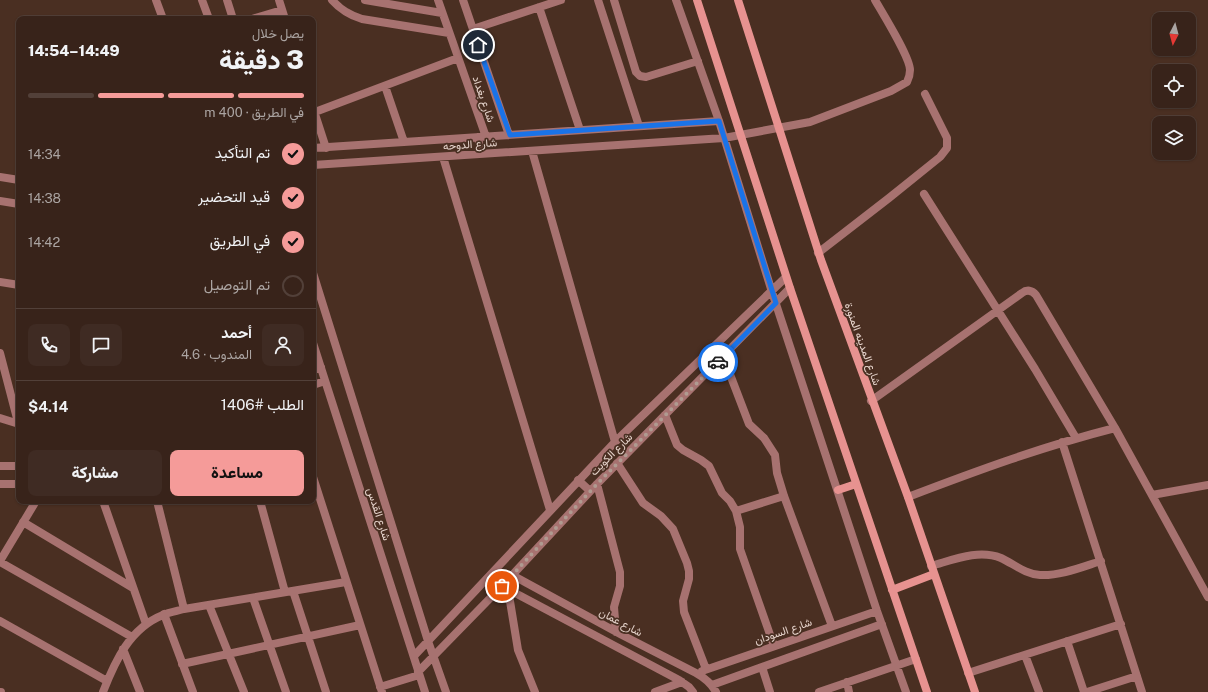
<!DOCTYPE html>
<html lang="ar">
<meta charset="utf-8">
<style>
:root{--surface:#38231a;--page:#3f2b23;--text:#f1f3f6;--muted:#aba4a2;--line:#524039;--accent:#f59b99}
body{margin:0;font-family:"Public Sans",Vazirmatn,sans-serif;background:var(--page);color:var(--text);direction:rtl;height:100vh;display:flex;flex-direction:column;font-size:15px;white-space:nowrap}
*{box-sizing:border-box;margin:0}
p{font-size:13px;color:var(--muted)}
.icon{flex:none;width:22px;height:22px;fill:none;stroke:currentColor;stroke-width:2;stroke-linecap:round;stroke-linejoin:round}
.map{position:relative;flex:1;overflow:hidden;direction:ltr}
.drawer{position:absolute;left:16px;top:16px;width:300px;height:488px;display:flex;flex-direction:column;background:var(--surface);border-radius:8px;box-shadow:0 1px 3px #0004,0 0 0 1px var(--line);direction:rtl}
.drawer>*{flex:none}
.needle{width:26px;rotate:186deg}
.buttons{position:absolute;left:1152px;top:12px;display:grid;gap:8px}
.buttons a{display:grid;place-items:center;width:44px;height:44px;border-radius:8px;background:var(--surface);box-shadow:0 1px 3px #0004,0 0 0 1px var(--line);font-size:20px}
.pin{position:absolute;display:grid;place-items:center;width:34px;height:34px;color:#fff;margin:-17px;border:2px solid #fff;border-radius:50%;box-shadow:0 1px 4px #0007}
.courier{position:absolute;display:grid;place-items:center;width:40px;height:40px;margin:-20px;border:3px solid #1a73e8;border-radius:50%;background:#fff;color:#222;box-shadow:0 1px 5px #0007}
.overview em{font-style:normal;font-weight:800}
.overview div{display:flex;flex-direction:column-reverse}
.overview{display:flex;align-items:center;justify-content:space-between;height:68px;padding:0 12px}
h1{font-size:26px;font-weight:800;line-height:30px}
.bar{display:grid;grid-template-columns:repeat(4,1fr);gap:6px 4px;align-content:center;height:48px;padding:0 12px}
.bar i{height:5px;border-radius:3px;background:var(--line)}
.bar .current{background:var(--accent)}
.bar p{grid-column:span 4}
.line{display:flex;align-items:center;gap:10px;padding:0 12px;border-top:1px solid var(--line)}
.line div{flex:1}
.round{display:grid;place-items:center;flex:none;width:42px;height:42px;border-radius:8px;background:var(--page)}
ol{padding:0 12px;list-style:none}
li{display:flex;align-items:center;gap:12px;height:44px}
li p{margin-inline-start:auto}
li .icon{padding:4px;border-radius:50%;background:var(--accent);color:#111;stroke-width:4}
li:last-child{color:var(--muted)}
li i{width:22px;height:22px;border:2px solid var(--line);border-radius:50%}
.primary-button{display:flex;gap:8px;margin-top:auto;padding:8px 12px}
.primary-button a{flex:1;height:46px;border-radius:8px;background:var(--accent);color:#111;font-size:16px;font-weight:800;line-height:46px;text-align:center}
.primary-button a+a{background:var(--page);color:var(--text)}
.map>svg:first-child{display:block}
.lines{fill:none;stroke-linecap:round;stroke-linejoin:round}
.street{stroke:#a77270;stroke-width:8}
.secondary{stroke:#e79290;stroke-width:8}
.done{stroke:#b09b91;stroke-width:4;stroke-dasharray:0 7.2}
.route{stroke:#1a73e8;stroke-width:5}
.labels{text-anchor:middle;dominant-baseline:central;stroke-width:3.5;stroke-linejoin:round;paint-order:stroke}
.street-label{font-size:11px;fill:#e7d5cd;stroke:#4a2f22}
</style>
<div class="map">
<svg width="1208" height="692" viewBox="0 0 1208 692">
<rect width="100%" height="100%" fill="#4a2f22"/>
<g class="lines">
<path class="street" d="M156,0L163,19
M202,0L209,19
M227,0L233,19
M279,0L285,19
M332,0C341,10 349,15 362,19L449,33
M365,0L442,13
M438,0L486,137
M463,0L509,135
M598,0L639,126
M614,0L636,72L640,76L646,77L698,61
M676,0L719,121L772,292L877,611L906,692
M539,7L580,130
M252,19L282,10
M473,29L561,0
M385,86L404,142
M313,108L326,148
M315,112L458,58
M478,137L481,154
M313,148L719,121
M532,151L615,442
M443,157L550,510
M313,165L724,138L810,122L891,91L907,82C909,78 910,74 910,70C910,57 883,14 875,0
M0,177L19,180
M924,194L1035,369L1076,438
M0,201L19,204
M818,253L889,198L940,157L947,148V138L925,94
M313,273L428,641L446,692
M0,282L19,285
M313,343L425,692
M0,353L19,426
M723,356L749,424L764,438L775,455L777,473L784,496L832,626
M313,370L321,367
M313,385L325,381
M871,401L1022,293C1027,289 1032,290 1036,295L1115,428L1208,597
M665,415L677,445L683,450L701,460L709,466L722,493L730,501L736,511L740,527V549L774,646
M0,418L19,424
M1062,442L1142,692
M617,463L643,503L661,516L673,529L687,563L689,571V579L683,601L684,612L706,669
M0,466H19
M313,477L382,692
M578,480L590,491
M0,484H19
M597,484L620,572V586L614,607L616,632
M1152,495L1208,485
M908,497C976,471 1044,446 1115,428
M103,501L146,624
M157,501L184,609
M260,501L285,592
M736,511L784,496
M23,522L133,588
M0,561L36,501
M0,562L132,637
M931,566C953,560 978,549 1001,558C1014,564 1025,574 1040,575C1060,576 1082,567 1101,561
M512,575L622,635L696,673C705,678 711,683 716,692
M502,586L679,680L689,687L693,692
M508,589L518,650L535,692
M293,591L326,692
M253,598L286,692
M209,605L244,692
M164,614L193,692
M0,621L107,681
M1067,641L1084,692
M123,649L140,692
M1025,655L1039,692
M414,656L615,442L786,277
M182,664L360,625
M762,667L770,692
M702,671L877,611
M418,672L502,586L597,484L790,288
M968,673L1121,624
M847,682L849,692
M712,685L882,624
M380,687L419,675
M0,692H1
M103,692C115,661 130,628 163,615C169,612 177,611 184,609L346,582
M655,692L682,682
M819,692L916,659
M1087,692L1137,676"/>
<path class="secondary" d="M697,0L790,288L927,692
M738,0L821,260L908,497L975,692
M838,490L856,484
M892,590L934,574"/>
</g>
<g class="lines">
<path class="done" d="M502,586L597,484L718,362"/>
<path class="route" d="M478,45L510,135L719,121L776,303L718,362"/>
</g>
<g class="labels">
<g class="street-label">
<text transform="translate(484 99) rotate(71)">شارع بغداد</text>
<text transform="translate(470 144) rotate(-4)">شارع الدوحه</text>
<text transform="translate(863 344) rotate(70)">شارع المدينه المنورة</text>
<text transform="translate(611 454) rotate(-45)">شارع الكويت</text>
<text transform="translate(379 514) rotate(72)">شارع القدس</text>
<text transform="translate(621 622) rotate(28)">شارع عمان</text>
<text transform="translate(783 631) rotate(-19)">شارع السودان</text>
</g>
</g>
</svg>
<div class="buttons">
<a><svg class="needle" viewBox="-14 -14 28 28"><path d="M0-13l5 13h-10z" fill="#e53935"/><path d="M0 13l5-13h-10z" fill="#aba4a2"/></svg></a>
<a><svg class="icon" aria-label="locate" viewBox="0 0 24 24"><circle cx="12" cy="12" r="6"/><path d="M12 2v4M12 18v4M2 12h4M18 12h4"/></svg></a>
<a><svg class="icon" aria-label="layers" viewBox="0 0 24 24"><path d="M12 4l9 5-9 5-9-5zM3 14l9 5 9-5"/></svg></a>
</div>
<div class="pin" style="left:502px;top:586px;background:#ea580c"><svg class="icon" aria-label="bag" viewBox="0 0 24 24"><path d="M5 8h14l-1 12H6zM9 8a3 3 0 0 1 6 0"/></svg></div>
<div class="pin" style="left:478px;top:45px;background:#1f2937"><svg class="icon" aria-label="home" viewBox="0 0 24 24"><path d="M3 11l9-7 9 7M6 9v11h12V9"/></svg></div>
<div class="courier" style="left:718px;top:362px"><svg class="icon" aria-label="car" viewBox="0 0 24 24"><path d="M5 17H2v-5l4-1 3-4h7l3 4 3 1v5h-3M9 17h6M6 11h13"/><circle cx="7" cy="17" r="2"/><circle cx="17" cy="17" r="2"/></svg></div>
<section class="drawer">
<div class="overview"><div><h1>3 دقيقة</h1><p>يصل خلال</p></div><em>14:49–14:54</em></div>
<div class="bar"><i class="current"></i><i class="current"></i><i class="current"></i><i></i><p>في الطريق · 400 m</p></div>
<ol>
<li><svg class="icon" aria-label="check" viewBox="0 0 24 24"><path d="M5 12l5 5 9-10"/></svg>تم التأكيد<p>14:34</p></li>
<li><svg class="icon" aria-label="check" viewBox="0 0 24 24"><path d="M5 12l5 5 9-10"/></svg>قيد التحضير<p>14:38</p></li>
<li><svg class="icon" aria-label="check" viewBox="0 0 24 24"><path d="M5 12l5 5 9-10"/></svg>في الطريق<p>14:42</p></li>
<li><i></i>تم التوصيل</li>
</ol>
<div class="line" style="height:72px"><a class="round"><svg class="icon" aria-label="person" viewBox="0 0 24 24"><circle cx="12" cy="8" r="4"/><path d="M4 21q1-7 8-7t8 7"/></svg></a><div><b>أحمد</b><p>المندوب · 4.6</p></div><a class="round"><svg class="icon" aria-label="chat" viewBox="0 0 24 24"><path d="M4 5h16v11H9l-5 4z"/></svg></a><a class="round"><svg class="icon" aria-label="phone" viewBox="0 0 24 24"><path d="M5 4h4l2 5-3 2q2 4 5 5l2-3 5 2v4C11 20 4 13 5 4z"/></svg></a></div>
<div class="line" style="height:52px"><div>الطلب #1406</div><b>$4.14</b></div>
<div class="primary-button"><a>مساعدة</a><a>مشاركة</a></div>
</section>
</div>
